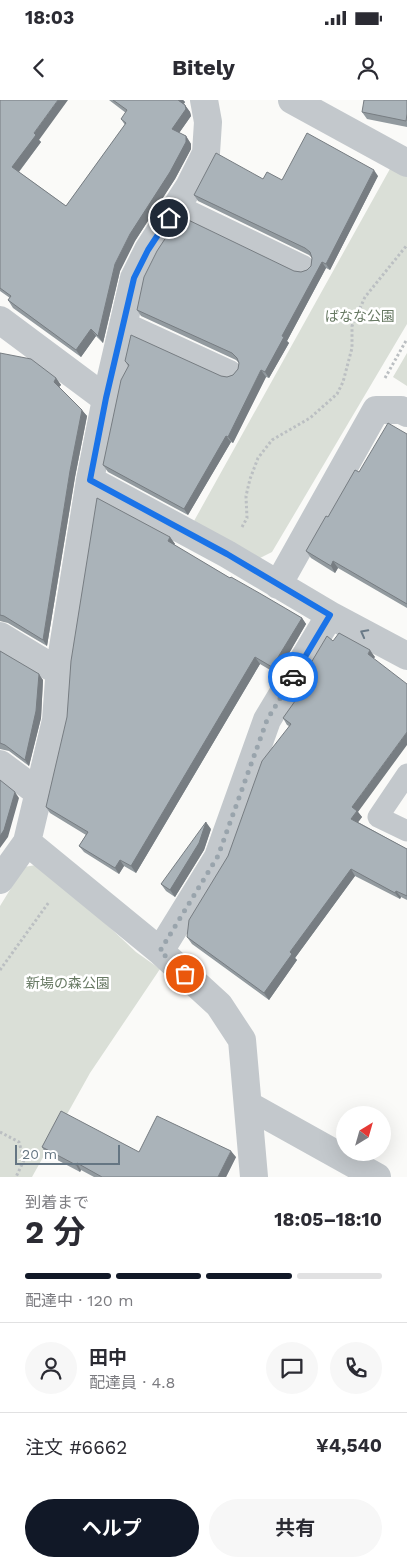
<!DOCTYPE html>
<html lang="ja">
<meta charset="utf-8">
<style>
:root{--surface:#fff;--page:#f7f7f7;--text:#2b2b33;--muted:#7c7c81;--line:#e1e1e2;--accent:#111827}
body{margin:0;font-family:"Work Sans","Noto Sans JP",sans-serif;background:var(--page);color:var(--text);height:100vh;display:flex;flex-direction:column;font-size:19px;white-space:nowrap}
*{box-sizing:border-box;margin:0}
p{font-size:16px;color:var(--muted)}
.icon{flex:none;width:28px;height:28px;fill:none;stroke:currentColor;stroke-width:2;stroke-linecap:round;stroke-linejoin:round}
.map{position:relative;height:1077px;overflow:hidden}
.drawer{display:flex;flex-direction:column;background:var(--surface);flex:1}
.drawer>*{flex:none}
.needle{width:32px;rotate:37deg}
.controls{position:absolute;left:336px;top:1006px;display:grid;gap:10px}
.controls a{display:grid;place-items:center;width:55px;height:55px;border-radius:50%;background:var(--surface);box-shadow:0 5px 20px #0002;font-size:25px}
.scale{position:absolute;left:15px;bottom:12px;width:105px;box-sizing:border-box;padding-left:5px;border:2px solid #657683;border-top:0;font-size:14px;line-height:18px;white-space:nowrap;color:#657683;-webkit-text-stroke:4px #fff;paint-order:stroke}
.pin{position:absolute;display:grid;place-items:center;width:42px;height:42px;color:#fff;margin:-21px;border:2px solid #fff;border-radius:50%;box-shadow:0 1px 5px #0007}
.courier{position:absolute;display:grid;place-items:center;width:50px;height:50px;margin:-25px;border:4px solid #1a73e8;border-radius:50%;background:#fff;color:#222;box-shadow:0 1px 6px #0007}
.overview em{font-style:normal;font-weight:700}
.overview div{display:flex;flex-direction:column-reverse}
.overview{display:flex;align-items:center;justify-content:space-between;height:85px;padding:0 25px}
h1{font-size:32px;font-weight:700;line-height:38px}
.bar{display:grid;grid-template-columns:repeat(4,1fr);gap:8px 5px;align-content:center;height:60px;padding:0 25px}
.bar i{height:6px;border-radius:4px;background:var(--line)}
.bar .active{background:var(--accent)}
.bar p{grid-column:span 4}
.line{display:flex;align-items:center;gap:12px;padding:0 25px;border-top:1px solid var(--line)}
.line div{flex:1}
.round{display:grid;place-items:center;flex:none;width:52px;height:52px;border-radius:26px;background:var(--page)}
.primary-button{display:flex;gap:10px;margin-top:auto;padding:10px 25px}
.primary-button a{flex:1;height:58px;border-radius:30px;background:var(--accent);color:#fff;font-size:20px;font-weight:700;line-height:58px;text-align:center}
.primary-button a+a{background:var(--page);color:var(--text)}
.status{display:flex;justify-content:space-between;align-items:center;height:35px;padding:0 25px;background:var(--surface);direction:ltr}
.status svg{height:14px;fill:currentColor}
header{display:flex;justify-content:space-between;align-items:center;height:65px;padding:0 25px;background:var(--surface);font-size:22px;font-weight:700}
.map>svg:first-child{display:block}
.green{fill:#dadfd7}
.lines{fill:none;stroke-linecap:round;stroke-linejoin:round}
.path{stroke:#bbbfc2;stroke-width:3;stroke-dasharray:2.5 2.5;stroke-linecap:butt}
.service{stroke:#c3c8cc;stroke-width:21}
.minor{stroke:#c3c8cc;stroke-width:28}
.wall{fill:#929a9f}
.shaded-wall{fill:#777d82}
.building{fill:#aab3b9;stroke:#777d82}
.oneway{stroke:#6a7a87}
.done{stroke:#99a4ac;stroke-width:5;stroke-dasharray:0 9}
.route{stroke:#1a73e8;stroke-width:6}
.labels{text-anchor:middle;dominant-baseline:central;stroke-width:5;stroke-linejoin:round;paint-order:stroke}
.park-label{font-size:14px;fill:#687a64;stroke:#fff}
</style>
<div class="status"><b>18:03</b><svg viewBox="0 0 49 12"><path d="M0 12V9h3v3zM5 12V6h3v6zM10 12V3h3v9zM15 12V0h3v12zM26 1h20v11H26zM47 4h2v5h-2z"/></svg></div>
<header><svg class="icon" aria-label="back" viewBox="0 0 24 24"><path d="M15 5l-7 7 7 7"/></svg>Bitely<svg class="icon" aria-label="person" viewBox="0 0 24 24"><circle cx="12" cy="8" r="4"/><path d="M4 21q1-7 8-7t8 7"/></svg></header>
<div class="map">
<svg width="407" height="1077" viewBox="0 0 407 1077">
<rect width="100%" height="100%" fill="#fafaf8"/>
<path class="green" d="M391,67L407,76V224L272,452L258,459L194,421Z
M407,253V286L393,277Z
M42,764L136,852L160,869L90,973L32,1077H0V806L24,767Z"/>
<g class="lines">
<path class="path" d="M385,278L407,239
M242,427L247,418L246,396L250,379L258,358L272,340L310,318L337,294L343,282L352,248V226L365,197L407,145
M0,870L49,802
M0,1032L19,1042L24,1060L16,1077"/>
<path class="service" d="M177,105L304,166
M124,222L231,271
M407,674L378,717L407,731"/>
<path class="minor" d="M292,0L407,63
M0,220L106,299
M90,380L227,454L330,515L407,556
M278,485L376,310H401L407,313
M0,536L51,567L60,566
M0,664L39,693
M27,742L160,851L219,905L242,940L254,1077
M0,780L27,742L56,620L60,566L90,380L106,299L134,178L148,150L189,87L206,53L208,22L204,0
M160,851L218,757L267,620L330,515
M248,1005L377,1077"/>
</g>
<path class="wall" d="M0,0L41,42L19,72L66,106L125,25L121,19L126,13L109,0H183L185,2L184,4L190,12L191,16L179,33L186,36L191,44V49L175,79L135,141L120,171L103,243L96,236L81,257L13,208L8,200L10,198L0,191Z
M407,0V27L367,19L362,12Z
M378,76L330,170L326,168L287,241L289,243L269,278L266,277L233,343L231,342L188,415L108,372L103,365L128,266L125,261L227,277L233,275L238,269L239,263L236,260L141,216L137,210L294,171L301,172L307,170L311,166L312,158L309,155L198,101L194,95L263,79L282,80Z
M0,253L56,278L61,285L59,287L87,316L75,377L47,546L8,523L0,521Z
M407,334V508L338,468L335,473L311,458L306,451L359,372Z
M170,437L175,444L174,445L230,478L302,518L306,524L277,574L260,564L136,773L124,766L119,774L84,752L79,746L86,735L50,713L46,707Z
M333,541L375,557L374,558L358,712L362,717L358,722L407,749V800L401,797L400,799L355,776L295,858L297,860L269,900L192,844L187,837L228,756L289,626L287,625L283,618L304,590L299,583Z
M0,551L43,580L41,618L29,666L9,651L0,649Z
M211,729L204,750L175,797L166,791L161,784Z
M42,1047L236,1057L226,1077H94L81,1070L80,1072L46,1054Z"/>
<path class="shaded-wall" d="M58,0H68L39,40L41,42L17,74L12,67L34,33Z
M178,0H183L185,2L182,6Z
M185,5L190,12L191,16L177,36L172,29Z
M186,36L191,44V49L175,79L135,141L120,171L103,243L98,236L115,164L130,134Z
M374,70L378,76L330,170L326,164Z
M322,162L326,168L287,241L289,243L269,278L265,272L282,236Z
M91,229L96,236L81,257L76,250Z
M261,270L266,277L233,343L228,337Z
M56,278L61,285L58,288L54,282Z
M82,310L87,316L75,377L47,546L43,540L70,371Z
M226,336L231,342L188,415L184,409Z
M170,437L175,444L172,447L168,441Z
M333,461L338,468L335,473L331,466Z
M302,518L306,524L277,574L272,567Z
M370,550L375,557L372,560L368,554Z
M255,557L260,564L136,773L131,766Z
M39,574L43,580L41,618L29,666L25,660Z
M407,632V645L358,712L362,717L356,725L351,719L352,707Z
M15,692L19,698L8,737L0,748V736Z
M206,722L211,729L204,750L175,797L170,790Z
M120,760L124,766L119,774L115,768Z
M351,769L355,776L295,858L297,860L269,900L264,893L290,852Z
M396,791L401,797L400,799L395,793Z
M231,1051L236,1057L226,1077H218Z
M77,1063L81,1070L80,1072L76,1065Z"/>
<path class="building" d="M0,0H58L34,33L36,35L12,67L66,106L126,23L121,19L127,10L113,0H178L185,5L186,9L172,29L186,36V42L170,72L130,134L115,164L98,236L91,229L76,250L8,200L11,196L0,188Z
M364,0H407V14L406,21L362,12Z
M307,33L374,70L326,164L322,162L282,236L284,237L265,272L261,270L228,337L226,336L184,409L103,365L121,280L129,265L125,261L131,235L221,276L227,277L233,275L238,269L239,263L237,258L232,253L137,210L144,177L157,151L180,116L294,171L301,172L307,170L311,166L312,158L310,152L305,148L194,95L216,53L263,79L267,72L282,80Z
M0,253L31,259L56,278L54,282L82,310L70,371L43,540L4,516L0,515Z
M388,323L407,334V504L333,461L331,466L306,451L326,416L328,417L355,370L359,372Z
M97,398L168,436L170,437L168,441L230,478L231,477L261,494L302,518L272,567L255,557L131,766L120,760L115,768L79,746L88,732L46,707L67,617L71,561Z
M339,533L370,550L368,554L407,584V632L352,707L357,711L351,719L407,749V796L396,791L395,793L351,769L290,852L292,854L264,893L187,837L189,820L228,756L262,661L291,624L283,618L305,587L299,583L327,536L333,541Z
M0,551L39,574L36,611L25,660L5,645L0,643Z
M0,680L15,692L4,730L0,736Z
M206,722L199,743L170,790L161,784Z
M61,1011L139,1052L157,1016L231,1051L218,1077H102L77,1063L76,1065L42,1047Z"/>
<defs><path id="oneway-chevron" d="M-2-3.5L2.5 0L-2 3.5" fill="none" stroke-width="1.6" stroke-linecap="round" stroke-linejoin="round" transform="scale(1.25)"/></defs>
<use class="oneway" href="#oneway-chevron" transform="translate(364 533) rotate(-152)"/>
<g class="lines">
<path class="done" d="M185,874L160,851L218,756L267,620L293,577"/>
<path class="route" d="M169,118L148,150L134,178L106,298L90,380L227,454L330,515L293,577"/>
</g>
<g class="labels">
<g class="park-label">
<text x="360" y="216">ばなな公園</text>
<text x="68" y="883">新場の森公園</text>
</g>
</g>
</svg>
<div class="controls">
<a><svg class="needle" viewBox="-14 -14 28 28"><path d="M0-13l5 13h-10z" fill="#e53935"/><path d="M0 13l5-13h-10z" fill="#7c7c81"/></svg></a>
</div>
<div class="scale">20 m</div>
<div class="pin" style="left:185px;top:874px;background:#ea580c"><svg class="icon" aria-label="bag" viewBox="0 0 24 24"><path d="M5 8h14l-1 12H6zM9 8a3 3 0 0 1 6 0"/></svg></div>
<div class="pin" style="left:169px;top:118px;background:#1f2937"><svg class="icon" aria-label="home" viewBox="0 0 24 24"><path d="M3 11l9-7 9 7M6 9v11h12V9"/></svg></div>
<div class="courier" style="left:293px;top:577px"><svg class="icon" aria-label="car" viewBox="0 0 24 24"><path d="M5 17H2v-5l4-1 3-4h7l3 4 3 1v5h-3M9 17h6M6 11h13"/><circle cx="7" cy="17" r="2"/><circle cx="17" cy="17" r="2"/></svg></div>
</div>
<section class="drawer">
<div class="overview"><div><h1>2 分</h1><p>到着まで</p></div><em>18:05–18:10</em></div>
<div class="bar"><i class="active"></i><i class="active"></i><i class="active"></i><i></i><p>配達中 · 120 m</p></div>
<div class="line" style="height:90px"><a class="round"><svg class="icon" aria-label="person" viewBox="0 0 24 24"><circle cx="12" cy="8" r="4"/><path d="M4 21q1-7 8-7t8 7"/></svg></a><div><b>田中</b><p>配達員 · 4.8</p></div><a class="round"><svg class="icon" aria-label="chat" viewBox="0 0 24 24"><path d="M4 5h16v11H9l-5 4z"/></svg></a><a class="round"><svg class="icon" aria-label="phone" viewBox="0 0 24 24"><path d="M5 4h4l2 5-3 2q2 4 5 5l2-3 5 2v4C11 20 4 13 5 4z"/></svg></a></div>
<div class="line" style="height:65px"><div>注文 #6662</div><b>¥4,540</b></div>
<div class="primary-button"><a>ヘルプ</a><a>共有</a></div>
</section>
